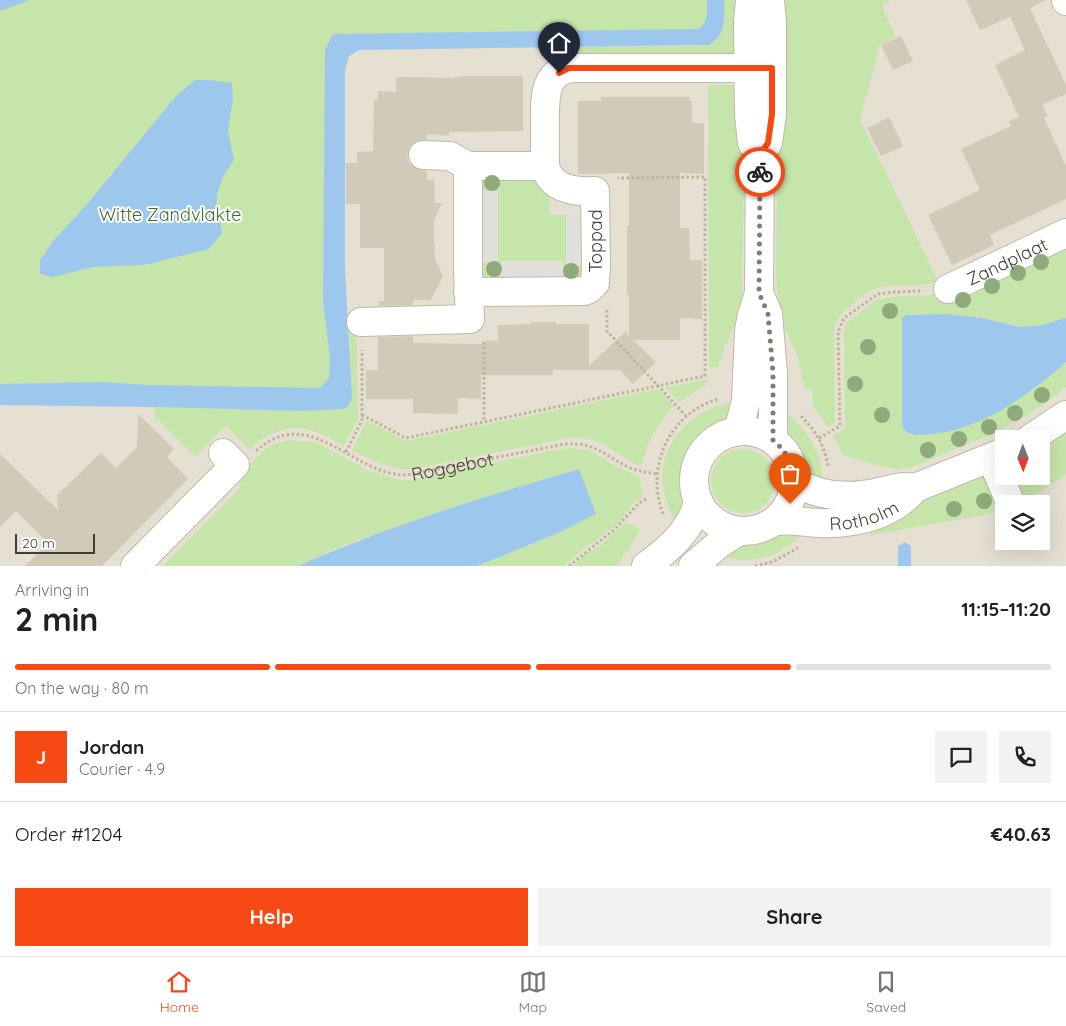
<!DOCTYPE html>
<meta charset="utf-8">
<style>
:root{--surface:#fff;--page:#f2f2f2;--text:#202124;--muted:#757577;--line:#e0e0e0;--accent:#f64914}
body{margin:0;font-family:Quicksand,sans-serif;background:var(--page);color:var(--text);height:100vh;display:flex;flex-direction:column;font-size:19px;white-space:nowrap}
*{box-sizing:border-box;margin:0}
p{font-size:16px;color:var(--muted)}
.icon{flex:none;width:28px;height:28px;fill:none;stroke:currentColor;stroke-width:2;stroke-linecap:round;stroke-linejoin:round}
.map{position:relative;height:566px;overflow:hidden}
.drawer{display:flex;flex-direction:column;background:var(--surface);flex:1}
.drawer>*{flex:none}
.needle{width:32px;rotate:179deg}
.buttons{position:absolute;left:995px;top:430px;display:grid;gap:10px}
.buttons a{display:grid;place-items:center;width:55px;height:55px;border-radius:0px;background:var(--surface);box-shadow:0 5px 20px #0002;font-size:25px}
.scale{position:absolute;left:15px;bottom:12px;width:80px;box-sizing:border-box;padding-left:5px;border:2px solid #423e33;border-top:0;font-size:14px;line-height:18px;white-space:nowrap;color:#423e33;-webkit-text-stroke:4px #fff;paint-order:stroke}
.pin{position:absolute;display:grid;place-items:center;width:42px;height:42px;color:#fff;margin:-51px -21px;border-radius:50% 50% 50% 0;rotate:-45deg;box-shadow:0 0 5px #0007}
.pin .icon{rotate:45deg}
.courier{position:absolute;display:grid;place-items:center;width:50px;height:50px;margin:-25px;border:4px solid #f64914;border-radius:50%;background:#fff;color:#222;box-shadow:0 1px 6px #0007}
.summary em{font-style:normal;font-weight:700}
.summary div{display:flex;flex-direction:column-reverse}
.summary{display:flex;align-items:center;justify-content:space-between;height:85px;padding:0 15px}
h1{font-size:32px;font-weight:700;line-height:38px}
.bar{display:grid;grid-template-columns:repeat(4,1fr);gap:8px 5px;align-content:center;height:60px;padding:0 15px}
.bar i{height:6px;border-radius:4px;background:var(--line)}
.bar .current{background:var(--accent)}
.bar p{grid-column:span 4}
.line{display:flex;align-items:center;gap:12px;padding:0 15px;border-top:1px solid var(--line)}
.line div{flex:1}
.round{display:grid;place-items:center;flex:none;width:52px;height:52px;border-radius:0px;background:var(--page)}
.button{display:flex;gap:10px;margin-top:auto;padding:10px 15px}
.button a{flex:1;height:58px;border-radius:0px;background:var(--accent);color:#fff;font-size:20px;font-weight:700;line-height:58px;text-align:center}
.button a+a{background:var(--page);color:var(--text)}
.dock{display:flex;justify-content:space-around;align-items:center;height:70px;border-top:1px solid var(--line);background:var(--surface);font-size:14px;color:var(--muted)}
.dock a{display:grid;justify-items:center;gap:2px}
.dock .current{color:var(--accent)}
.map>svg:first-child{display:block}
.residential{fill:#e5e0d1;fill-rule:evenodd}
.green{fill:#c6e5ab}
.parking{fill:#e1dfdb}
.water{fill:#9ec7ee}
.building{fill:#d2cab8}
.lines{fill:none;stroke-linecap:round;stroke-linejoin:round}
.minor-casing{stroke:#bfb9a8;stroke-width:30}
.path{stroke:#bdb397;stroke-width:3;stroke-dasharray:2.5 2.5;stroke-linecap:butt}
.minor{stroke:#fff;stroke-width:28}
.tree{fill:#8faa7c}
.done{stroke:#7f7c70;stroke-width:5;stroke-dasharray:0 9}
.route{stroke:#f64914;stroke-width:6}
.labels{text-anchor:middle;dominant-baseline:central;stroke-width:4;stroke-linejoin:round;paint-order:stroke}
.park-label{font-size:18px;fill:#3e7228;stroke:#fff}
.street-label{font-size:18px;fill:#423e33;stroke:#fff}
</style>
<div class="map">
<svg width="1066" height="566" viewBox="0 0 1066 566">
<rect width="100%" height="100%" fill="#f1eee2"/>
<path class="residential" d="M0,0H1066V566H0ZM1004,439H1041V476H1004ZM1004,504H1041V541H1004Z"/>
<path class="green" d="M0,0H717L703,38L337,42L341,385L324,402L0,401Z
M724,0H740L735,55L551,62V47L701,46L724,26Z
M778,0H892L882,5L895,37L880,45L860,119L938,281C918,290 895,282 875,289C864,293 846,309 838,319L835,324L834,335L835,423L828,427L813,406V391L804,388L798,358L783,324L779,306L776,280Z
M708,85H740V114L744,168L742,298L736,321L724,349L718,368L709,367Z
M532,175L549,190L550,215H566V265H586L583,277L563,281V261H501V282L483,279L479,275L478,263H498V191H478L482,177Z
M1066,243V318L1064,319L1043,325L1020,327L982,318L920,314L905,315L902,319L903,429C922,429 943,431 961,427C991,422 1043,382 1066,362V387C1026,421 989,435 941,455C928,460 913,469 898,469C883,468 857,459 843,455L833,435L845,429L844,330L846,323L874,301L880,299L891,297L932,295Z
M348,313H356L358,419L344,446C336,442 328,437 319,433C296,422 266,430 250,450L226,426L195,457L158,420H155L154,407L305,411L345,409L351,401L352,396Z
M709,379L706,385L679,402L665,387Z
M658,389L674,406C656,425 649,440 641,466C617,456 600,436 572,437L413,469C390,470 372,460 352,450L367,421L406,441Z
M734,402C728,425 703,431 691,451C685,461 683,473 682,485C682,491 684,498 683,504C682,511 678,517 675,523C671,513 666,504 664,493C654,447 690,409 734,402Z
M786,413C809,431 821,452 823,481C819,480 815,478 812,476C803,468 787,440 784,429C783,424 785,418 786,413Z
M1066,432V474L1046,488L1017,504L1006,476H1041V448Z
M287,440L315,442L369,471L400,480H410L550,451L570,448L588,450L600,456L615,466L639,476L643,498C633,500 629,511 622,519C604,537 581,548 564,566H477L556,534L596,514L578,469L349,543L298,566H163L240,488L239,474L269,446Z
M711 481a32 32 0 1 1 64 0a32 32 0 1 1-64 0Z
M991,473L1004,509L989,514L867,536L881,529L917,503Z
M625,523L634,525L640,531L617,566H573L586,554L600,546Z
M775,532H804C779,558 754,565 720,556L734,545L763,538Z"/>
<path class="parking" d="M478,191H498V263H478Z
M566,215L586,216V265H566Z
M501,261H563V281L501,282Z"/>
<path class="water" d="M0,0H30L0,11Z
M707,0H724C724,17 727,35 709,45L359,50L349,56L345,70V271L352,396L351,401L345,409L305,411L154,407L0,405V384L104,382L149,385L320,388L329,378L330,359L323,300L325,50L333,34L698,29C709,22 707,12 707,0Z
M195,80H209L232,83L233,99L228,131L234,160C224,173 214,192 217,209C219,218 221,224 222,233L209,249L144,265L93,267L53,277L40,274V260L54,240L88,203L176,96Z
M946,314L982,318L1020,327L1043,325L1066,318V362C1029,395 982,429 932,434C921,435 911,437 903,429L902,421V318L905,315Z
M579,469L596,514L556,534L477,566H298C389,526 483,497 579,469Z
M905,542L911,546V566H898V546Z"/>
<path class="building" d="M966,0H1046L1030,8L1066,85V94L1042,105L1048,116L1044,118L1066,166V199L990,235L994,245L952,265L928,215L980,190L961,149L1011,126L1009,121L1019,117L995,65L1025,50L1010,17L980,30Z
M901,36L913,61L893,70L881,45Z
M464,76H523V131L449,132V136L427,134V140L416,141L410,146L407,154L409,163L415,168L427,171V180L434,179L435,203H442L434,221V237L435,259L443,277L431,300H413V305L379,306V301H384V248H360V204H346V163H357V152L373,151L374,100H378V91L396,92V77L451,78Z
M601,97H690L689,101H692V123H704V174L680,173V228H689L690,260H702V319L680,318V340H633L656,362L633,384L620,370H553V375H481V399L458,398V414L413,413V399H366V370H378V337L413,336V343L486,344V340L498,341V325L531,324V322H556V324H589V366L625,332L629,336V295H627V226H629V173L578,174V101H601Z
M889,117L903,146L881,156L867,128Z
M138,414L174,449L167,457L188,479L102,566H25L48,543L16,511L0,527V454L58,510L57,495L101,453L116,468L137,447Z"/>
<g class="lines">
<g class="minor-casing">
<g id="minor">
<path d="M750,0L748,22L749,115L752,143L760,154"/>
<path d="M1066,0V1"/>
<path d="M423,155L450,156L468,166"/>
<path id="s2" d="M948,289L1066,233"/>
<path d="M468,292L584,291L589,289L595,283L596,266L595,191C575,192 551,190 545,166C545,151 545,137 545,122C545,98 543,70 575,68H772"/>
<path d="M759,293L768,314L773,373V440"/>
<path d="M361,322L470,319L468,271V166H545"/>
<circle cx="744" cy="481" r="50"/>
<path d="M738,431L746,401L749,330L752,315L759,293L760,154L768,143L772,114V22L770,0"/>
<path d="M1030,439L1066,415"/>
<path d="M991,458L1011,504"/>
<path d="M795,482C822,498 852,499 883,491C894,489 902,485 914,488"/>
<path id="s3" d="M775,521C791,519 804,522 818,523C852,525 893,516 915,488L1004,452"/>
<path d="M135,566L235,465L223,453"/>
<path d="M646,566C669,549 692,530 698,501"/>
<path d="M693,566L719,544L739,531"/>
</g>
</g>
<g class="path">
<path d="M607,310V331L686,416"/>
<path d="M484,342V422"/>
<path d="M362,415L406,438L705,376V177L618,178"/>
<path d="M801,416C815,430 825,446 828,467"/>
<path d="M819,438L840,426L838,332L844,318L878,294L895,292L921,291"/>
<path id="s1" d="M256,451C311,402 352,476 407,475L565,444C594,442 603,454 626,466C636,471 646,472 657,474"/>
<path d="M346,452L362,420V350"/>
<path d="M663,514C645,466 669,414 718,399"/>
<path d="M569,566L615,529L639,503L648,498"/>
<path d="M755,566L772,562L798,548"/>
</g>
<use href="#minor" class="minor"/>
</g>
<g class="tree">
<circle cx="492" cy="183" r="8"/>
<circle cx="1041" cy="262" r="8"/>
<circle cx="494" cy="269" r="8"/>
<circle cx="571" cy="271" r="8"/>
<circle cx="1018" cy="273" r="8"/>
<circle cx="992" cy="286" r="8"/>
<circle cx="963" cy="300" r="8"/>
<circle cx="890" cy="311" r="8"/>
<circle cx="868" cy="347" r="8"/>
<circle cx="855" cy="384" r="8"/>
<circle cx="1042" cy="395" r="8"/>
<circle cx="1015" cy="413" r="8"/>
<circle cx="882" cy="415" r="8"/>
<circle cx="989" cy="427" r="8"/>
<circle cx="959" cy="439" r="8"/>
<circle cx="928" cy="450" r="8"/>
<circle cx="984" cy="501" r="8"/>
<circle cx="954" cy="509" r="8"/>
</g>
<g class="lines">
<path class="done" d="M760,172L759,293L768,314L773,373V440C793,457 799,479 790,504"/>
<path class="route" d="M559,73L569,68H772V114L768,143L760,154V172"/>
</g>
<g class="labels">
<g class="park-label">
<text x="170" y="214">Witte Zandvlakte</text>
</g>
<g class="street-label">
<text transform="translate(595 241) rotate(-90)">Toppad</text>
<text stroke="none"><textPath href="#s2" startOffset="65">Zandplaat</textPath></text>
<text stroke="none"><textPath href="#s1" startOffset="210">Roggebot</textPath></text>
<text stroke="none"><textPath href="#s3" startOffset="90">Rotholm</textPath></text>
</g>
</g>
</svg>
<div class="buttons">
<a><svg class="needle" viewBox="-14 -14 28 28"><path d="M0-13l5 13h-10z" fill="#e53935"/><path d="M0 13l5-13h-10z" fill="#757577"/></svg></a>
<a><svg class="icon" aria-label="layers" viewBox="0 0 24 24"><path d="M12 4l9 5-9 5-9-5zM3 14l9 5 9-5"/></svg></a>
</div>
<div class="scale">20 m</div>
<div class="pin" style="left:790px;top:504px;background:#ea580c"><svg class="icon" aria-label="bag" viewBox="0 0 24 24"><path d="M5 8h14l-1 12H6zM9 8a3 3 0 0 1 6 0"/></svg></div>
<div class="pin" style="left:559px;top:73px;background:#1f2937"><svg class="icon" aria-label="home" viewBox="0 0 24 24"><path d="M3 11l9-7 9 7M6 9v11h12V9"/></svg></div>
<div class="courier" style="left:760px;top:172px"><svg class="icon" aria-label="bike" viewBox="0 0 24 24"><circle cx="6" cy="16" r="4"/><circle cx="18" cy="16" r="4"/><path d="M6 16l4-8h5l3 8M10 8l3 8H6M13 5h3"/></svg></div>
</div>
<section class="drawer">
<div class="summary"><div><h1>2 min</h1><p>Arriving in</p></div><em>11:15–11:20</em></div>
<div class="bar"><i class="current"></i><i class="current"></i><i class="current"></i><i></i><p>On the way · 80 m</p></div>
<div class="line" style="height:90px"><b class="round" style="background:var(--accent);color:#fff">J</b><div><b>Jordan</b><p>Courier · 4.9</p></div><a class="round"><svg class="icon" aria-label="chat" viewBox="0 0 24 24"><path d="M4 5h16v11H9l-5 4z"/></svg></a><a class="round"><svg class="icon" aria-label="phone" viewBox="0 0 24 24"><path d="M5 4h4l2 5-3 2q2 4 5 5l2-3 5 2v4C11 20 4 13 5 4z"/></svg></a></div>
<div class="line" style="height:65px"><div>Order #1204</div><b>€40.63</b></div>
<div class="button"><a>Help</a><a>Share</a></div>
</section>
<nav class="dock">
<a class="current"><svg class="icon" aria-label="home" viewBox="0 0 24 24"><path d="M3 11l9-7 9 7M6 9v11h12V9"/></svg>Home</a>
<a><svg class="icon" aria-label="map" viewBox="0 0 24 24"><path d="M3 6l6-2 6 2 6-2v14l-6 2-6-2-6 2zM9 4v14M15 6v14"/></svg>Map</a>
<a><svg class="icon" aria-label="saved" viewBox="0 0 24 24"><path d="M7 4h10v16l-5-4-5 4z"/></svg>Saved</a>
</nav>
